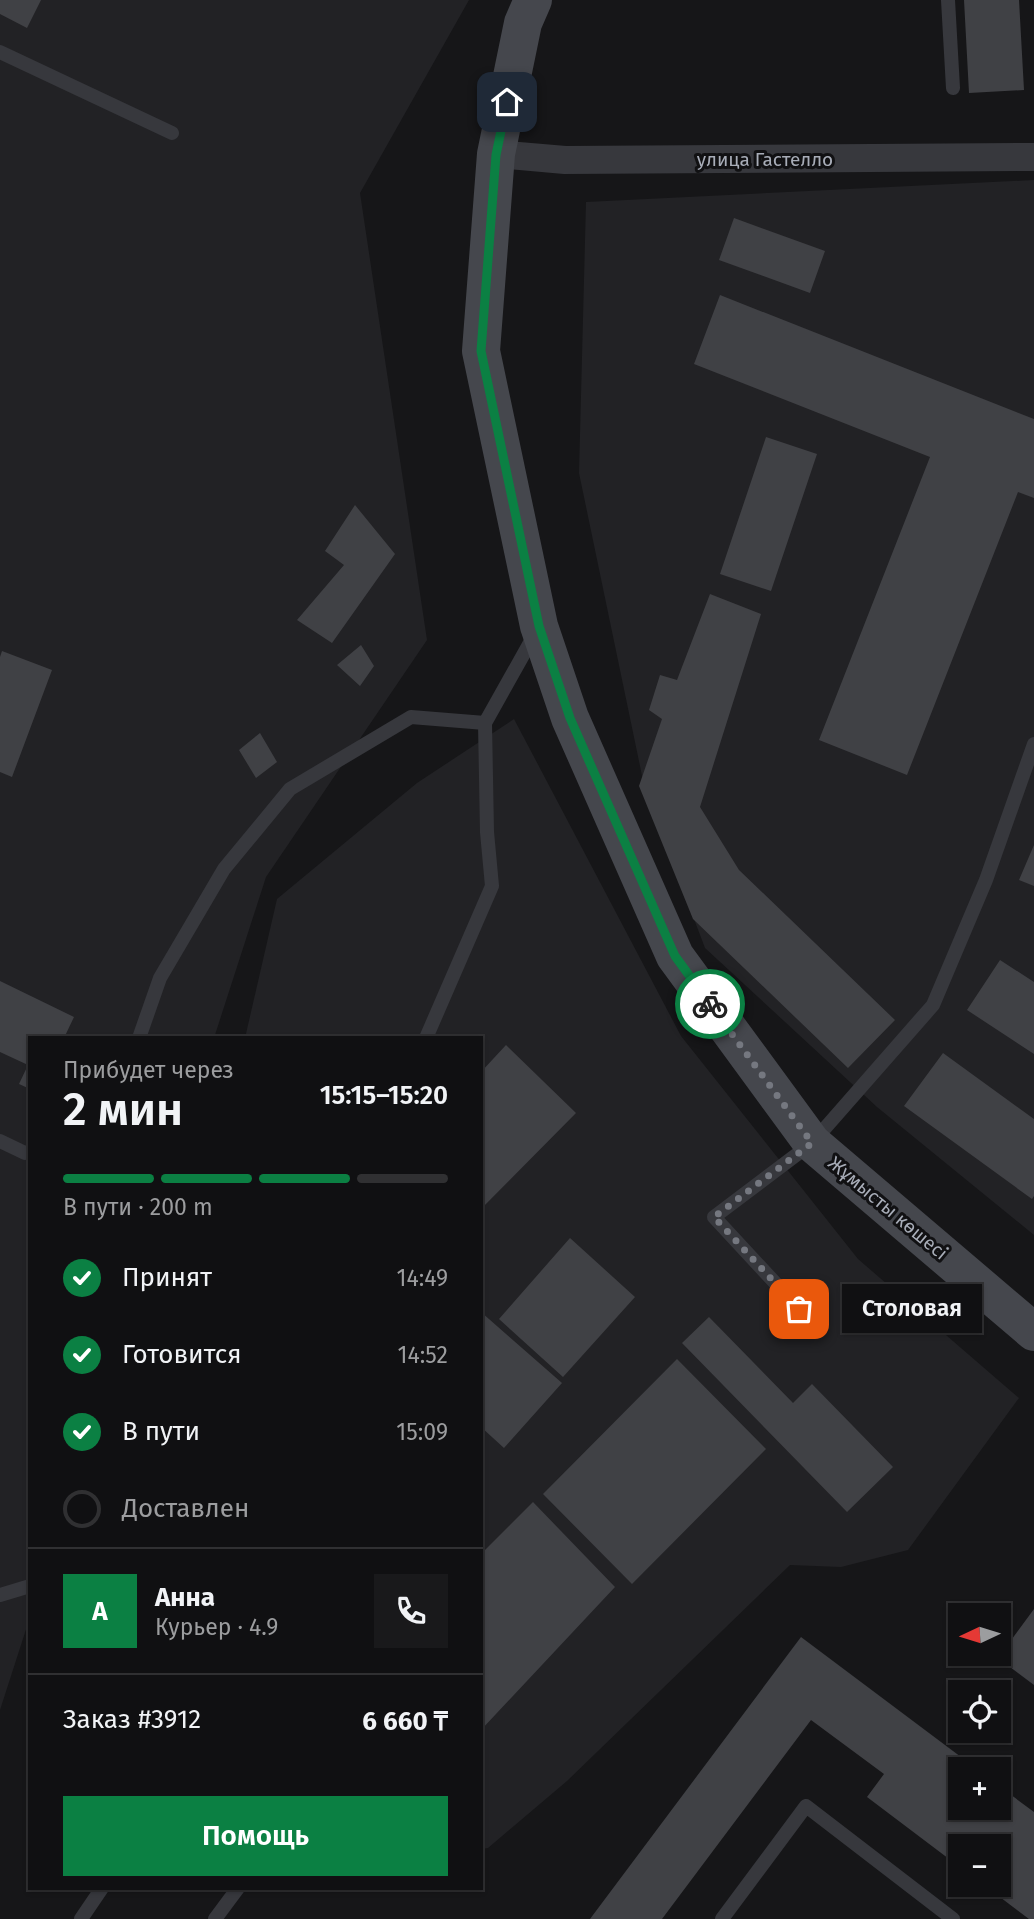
<!DOCTYPE html>
<html lang="ru">
<meta charset="utf-8">
<style>
:root{--surface:#101012;--page:#19191b;--text:#f1f3f6;--muted:#9c9d9f;--line:#303032;--accent:#0b8043}
body{margin:0;font-family:"Fira Sans",sans-serif;background:var(--page);color:var(--text);height:100vh;display:flex;flex-direction:column;font-size:26px;white-space:nowrap}
*{box-sizing:border-box;margin:0}
p{font-size:23px;color:var(--muted)}
.icon{flex:none;width:38px;height:38px;fill:none;stroke:currentColor;stroke-width:2;stroke-linecap:round;stroke-linejoin:round}
.map{position:relative;flex:1;overflow:hidden}
.panel{position:absolute;left:28px;top:1036px;width:455px;height:854px;display:flex;flex-direction:column;background:var(--surface);border-radius:0px;box-shadow:0 2px 5px #0004,0 0 0 2px var(--line)}
.panel>*{flex:none}
.needle{width:46px;rotate:266deg}
.buttons{position:absolute;left:948px;top:1603px;display:grid;gap:14px}
.buttons a{display:grid;place-items:center;width:63px;height:63px;border-radius:0px;background:var(--surface);box-shadow:0 2px 5px #0004,0 0 0 2px var(--line);font-size:35px}
.pin{position:absolute;display:grid;place-items:center;width:60px;height:60px;color:#fff;margin:-30px;border-radius:14px;box-shadow:0 4px 10px #0006}
.courier{position:absolute;display:grid;place-items:center;width:70px;height:70px;margin:-35px;border:5px solid #0b8043;border-radius:50%;background:#fff;color:#222;box-shadow:0 2px 9px #0007}
.bubble{position:absolute;height:49px;border-radius:0px;background:var(--surface);box-shadow:0 2px 5px #0004,0 0 0 2px var(--line);font-size:23px;font-weight:600;line-height:49px;text-align:center}
.head em{font-style:normal;font-weight:600}
.head div{display:flex;flex-direction:column-reverse}
.head{display:flex;align-items:center;justify-content:space-between;height:119px;padding:0 35px}
h1{font-size:46px;font-weight:600;line-height:52px}
.bar{display:grid;grid-template-columns:repeat(4,1fr);gap:10px 7px;align-content:center;height:84px;padding:0 35px}
.bar i{height:9px;border-radius:5px;background:var(--line)}
.bar .on{background:var(--accent)}
.bar p{grid-column:span 4}
.line{display:flex;align-items:center;gap:18px;padding:0 35px;border-top:2px solid var(--line)}
.line div{flex:1}
.round{display:grid;place-items:center;flex:none;width:74px;height:74px;border-radius:0px;background:var(--page)}
ol{padding:0 35px;list-style:none}
li{display:flex;align-items:center;gap:21px;height:77px}
li p{margin-inline-start:auto}
li .icon{padding:7px;border-radius:50%;background:var(--accent);color:#fff;stroke-width:4}
li:last-child{color:var(--muted)}
li i{width:38px;height:38px;border:4px solid var(--line);border-radius:50%}
.button{display:flex;gap:14px;margin-top:auto;padding:14px 35px}
.button a{flex:1;height:80px;border-radius:0px;background:var(--accent);color:#fff;font-size:28px;font-weight:600;line-height:80px;text-align:center}
.map>svg:first-child{display:block}
.built{fill:#222225}
.building{fill:#404145}
.lines{fill:none;stroke-linecap:round;stroke-linejoin:round}
.service{stroke:#37383d;stroke-width:14}
.minor{stroke:#37383d;stroke-width:28}
.secondary{stroke:#45474d;stroke-width:38}
.done{stroke:#757880;stroke-width:7;stroke-dasharray:0 12.6}
.route{stroke:#0b8043;stroke-width:9}
.labels{text-anchor:middle;dominant-baseline:central;stroke-width:6;stroke-linejoin:round;paint-order:stroke}
.street-label{font-size:19px;fill:#a8adb8;stroke:#111113}
</style>
<div class="map">
<svg width="1034" height="1919" viewBox="0 0 1034 1919">
<rect width="100%" height="100%" fill="#161618"/>
<path class="built" d="M0,0H469L360,193L427,640L266,877L214,1038H30V1617L0,1710Z
M1034,180V1235L877,1107L705,948L645,790L579,473L586,202Z
M514,719L681,1036L858,1259L1019,1398L908,1550L841,1567L790,1565L567,1781L488,1848L481,1849V1038H245L277,899L417,783Z"/>
<path class="building" d="M0,0H41L27,28L0,14Z
M964,0H1019L1024,90L969,93Z
M734,218L825,251L810,293L719,260Z
M720,295L1034,419V498L1018,492L907,775L819,740L930,457L694,364Z
M766,437L817,454L771,591L720,574Z
M355,505L395,554L332,643L297,620L344,565L325,551Z
M710,594L761,614L700,807L739,870L895,1020L848,1068L693,919L639,786L662,719L649,710L660,675L677,680Z
M361,645L374,666L360,686L337,665Z
M2,651L52,670L12,777L0,772V657Z
M260,733L277,762L256,778L239,750Z
M1034,845V886L1019,880Z
M1000,960L1034,982V1054L967,1010Z
M0,981L74,1017L64,1038H30V1089L19,1084L28,1065L0,1052Z
M506,1045L576,1113L481,1209V1072Z
M943,1053L1034,1119V1196L1032,1199L904,1106Z
M570,1238L635,1297L563,1377L499,1319Z
M481,1312L562,1383L504,1448L481,1427Z
M709,1317L793,1403L812,1384L893,1467L847,1512L682,1343Z
M677,1359L766,1449L632,1584L543,1494Z
M533,1502L615,1587L481,1730V1554Z
M1034,1609V1685L998,1658Z
M801,1637L977,1769H961V1808H999V1786L1034,1812V1919H1029L984,1885H999V1846H961V1868L867,1797L884,1774L811,1720L662,1919H590Z"/>
<g class="lines">
<path class="service" d="M948,0L953,88
M0,52L172,133
M139,1038L160,978L224,869L290,789L411,717L485,723
M426,1038L492,886L487,832L485,723L536,632
M0,1141L25,1153L30,1152
M816,1327L714,1217L812,1143L933,1005L986,880L1034,744
M0,1595L30,1586
M81,1919L102,1888
M215,1919L238,1888
M722,1919L806,1806L953,1919"/>
<path class="minor" d="M496,154L565,160L1034,157"/>
<path class="secondary" d="M533,0L523,23L496,154L481,351L539,626L570,718L675,956L812,1143L1034,1332"/>
</g>
<g class="lines">
<path class="done" d="M710,1004L812,1143L714,1217L799,1309"/>
<path class="route" d="M507,102L496,155L481,351L539,626L570,718L675,956L710,1004"/>
</g>
<g class="labels">
<g class="street-label">
<text x="765" y="159">улица Гастелло</text>
<text transform="translate(888 1208) rotate(40)">Жұмысты көшесі</text>
</g>
</g>
</svg>
<div class="buttons">
<a><svg class="needle" viewBox="-14 -14 28 28"><path d="M0-13l5 13h-10z" fill="#e53935"/><path d="M0 13l5-13h-10z" fill="#9c9d9f"/></svg></a>
<a><svg class="icon" aria-label="locate" viewBox="0 0 24 24"><circle cx="12" cy="12" r="6"/><path d="M12 2v4M12 18v4M2 12h4M18 12h4"/></svg></a>
<a>+</a>
<a>−</a>
</div>
<div class="pin" style="left:799px;top:1309px;background:#ea580c"><svg class="icon" aria-label="bag" viewBox="0 0 24 24"><path d="M5 8h14l-1 12H6zM9 8a3 3 0 0 1 6 0"/></svg></div>
<div class="pin" style="left:507px;top:102px;background:#1f2937"><svg class="icon" aria-label="home" viewBox="0 0 24 24"><path d="M3 11l9-7 9 7M6 9v11h12V9"/></svg></div>
<div class="courier" style="left:710px;top:1004px"><svg class="icon" aria-label="bike" viewBox="0 0 24 24"><circle cx="6" cy="16" r="4"/><circle cx="18" cy="16" r="4"/><path d="M6 16l4-8h5l3 8M10 8l3 8H6M13 5h3"/></svg></div>
<div class="bubble" style="left:842px;top:1284px;width:140px">Столовая</div>
<section class="panel">
<div class="head"><div><h1>2 мин</h1><p>Прибудет через</p></div><em>15:15–15:20</em></div>
<div class="bar"><i class="on"></i><i class="on"></i><i class="on"></i><i></i><p>В пути · 200 m</p></div>
<ol>
<li><svg class="icon" aria-label="check" viewBox="0 0 24 24"><path d="M5 12l5 5 9-10"/></svg>Принят<p>14:49</p></li>
<li><svg class="icon" aria-label="check" viewBox="0 0 24 24"><path d="M5 12l5 5 9-10"/></svg>Готовится<p>14:52</p></li>
<li><svg class="icon" aria-label="check" viewBox="0 0 24 24"><path d="M5 12l5 5 9-10"/></svg>В пути<p>15:09</p></li>
<li><i></i>Доставлен</li>
</ol>
<div class="line" style="height:126px"><b class="round" style="background:var(--accent);color:#fff">А</b><div><b>Анна</b><p>Курьер · 4.9</p></div><a class="round"><svg class="icon" aria-label="phone" viewBox="0 0 24 24"><path d="M5 4h4l2 5-3 2q2 4 5 5l2-3 5 2v4C11 20 4 13 5 4z"/></svg></a></div>
<div class="line" style="height:91px"><div>Заказ #3912</div><b>6 660 ₸</b></div>
<div class="button"><a>Помощь</a></div>
</section>
</div>
